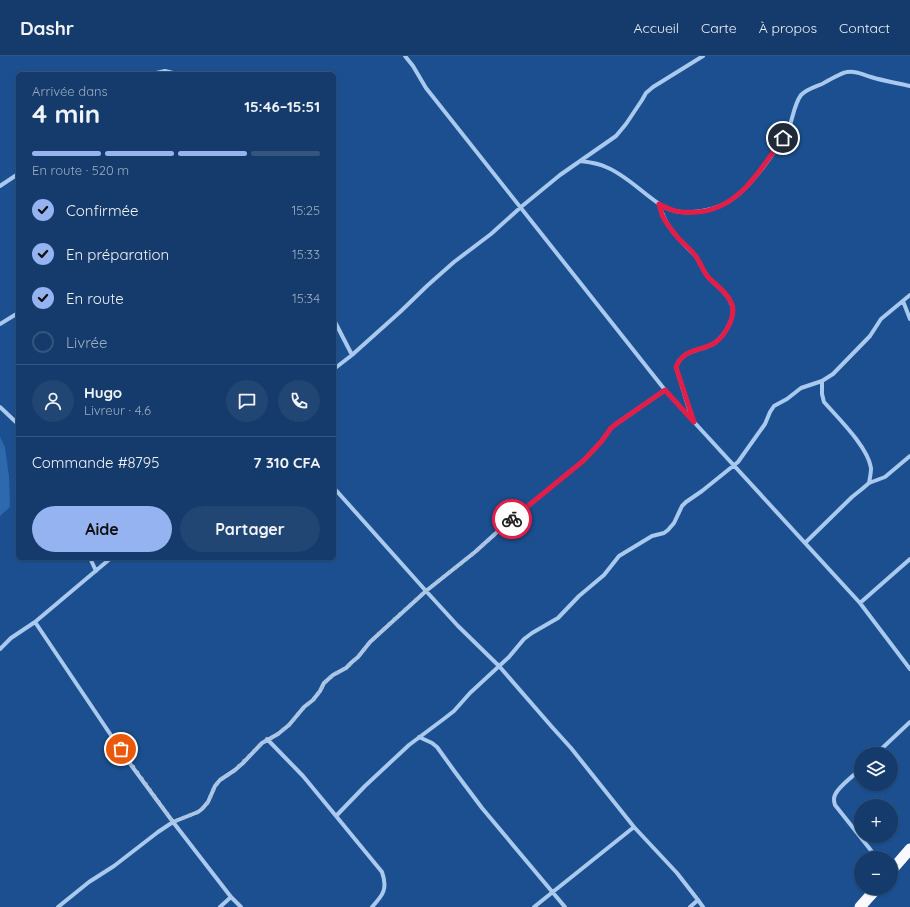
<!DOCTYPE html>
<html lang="fr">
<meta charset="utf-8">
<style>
:root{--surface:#143b6b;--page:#214673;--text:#f1f3f6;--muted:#9dadc1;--line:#33557e;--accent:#95b2f1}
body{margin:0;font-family:Quicksand,sans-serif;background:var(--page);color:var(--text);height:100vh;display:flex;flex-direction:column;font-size:15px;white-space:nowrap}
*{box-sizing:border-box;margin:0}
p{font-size:13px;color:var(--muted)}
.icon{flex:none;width:22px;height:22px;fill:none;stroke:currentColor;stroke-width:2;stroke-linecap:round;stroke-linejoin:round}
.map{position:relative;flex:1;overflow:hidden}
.sheet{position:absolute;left:16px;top:16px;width:320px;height:488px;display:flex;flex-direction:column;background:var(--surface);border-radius:6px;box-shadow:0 1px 3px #0004,0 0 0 1px var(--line)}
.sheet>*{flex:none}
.tools{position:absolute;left:854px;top:691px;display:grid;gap:8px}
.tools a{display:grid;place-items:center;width:44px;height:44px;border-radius:50%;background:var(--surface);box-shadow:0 1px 3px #0004,0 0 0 1px var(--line);font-size:20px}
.pin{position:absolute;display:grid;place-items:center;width:34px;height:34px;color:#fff;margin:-17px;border:2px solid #fff;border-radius:50%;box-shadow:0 1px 4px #0007}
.courier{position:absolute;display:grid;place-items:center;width:40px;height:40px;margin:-20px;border:3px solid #e11d48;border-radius:50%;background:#fff;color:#222;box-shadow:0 1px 5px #0007}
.head em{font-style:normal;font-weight:700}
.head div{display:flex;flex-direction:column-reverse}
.head{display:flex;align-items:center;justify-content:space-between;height:68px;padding:0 16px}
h1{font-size:26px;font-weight:700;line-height:30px}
.bar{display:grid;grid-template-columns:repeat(4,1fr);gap:6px 4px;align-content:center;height:48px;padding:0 16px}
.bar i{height:5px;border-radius:3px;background:var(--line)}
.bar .on{background:var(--accent)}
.bar p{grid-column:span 4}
.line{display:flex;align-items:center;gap:10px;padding:0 16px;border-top:1px solid var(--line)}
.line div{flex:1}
.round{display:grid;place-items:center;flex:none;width:42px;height:42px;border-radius:21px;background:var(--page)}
ol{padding:0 16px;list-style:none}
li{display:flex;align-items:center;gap:12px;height:44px}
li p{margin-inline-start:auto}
li .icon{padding:4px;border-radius:50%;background:var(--accent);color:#111;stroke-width:4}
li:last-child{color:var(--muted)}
li i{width:22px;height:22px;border:2px solid var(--line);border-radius:50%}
.button{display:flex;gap:8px;margin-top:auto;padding:8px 16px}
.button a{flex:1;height:46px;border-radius:24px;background:var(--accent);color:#111;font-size:16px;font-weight:700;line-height:46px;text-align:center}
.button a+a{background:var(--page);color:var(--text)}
header{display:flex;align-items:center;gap:24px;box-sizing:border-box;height:56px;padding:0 20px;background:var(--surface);border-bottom:1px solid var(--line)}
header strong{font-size:19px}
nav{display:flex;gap:22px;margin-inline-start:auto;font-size:14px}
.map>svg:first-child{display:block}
.green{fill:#2e69ad}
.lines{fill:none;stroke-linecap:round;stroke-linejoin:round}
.minor{stroke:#a9c9ee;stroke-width:4}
.trunk{stroke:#f8faff;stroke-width:11}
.done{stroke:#afc1d8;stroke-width:4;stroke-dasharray:0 7.2}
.route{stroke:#e11d48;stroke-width:5}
</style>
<header>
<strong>Dashr</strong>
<nav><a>Accueil</a><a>Carte</a><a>À propos</a><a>Contact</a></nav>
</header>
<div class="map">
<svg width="910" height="851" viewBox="0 0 910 851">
<rect width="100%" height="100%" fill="#1b4f8f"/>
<path class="green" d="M0,381L5,391L9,421L10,451L0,460Z"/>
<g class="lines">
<path class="minor" d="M405,0L413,10L426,32L665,334L694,366L860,547L910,613
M152,18L165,15L177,18
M580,105C589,106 598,107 606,111C628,120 644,139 664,151C674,156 683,157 693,156C706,155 718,152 728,146C749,134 774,97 787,76C793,65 793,50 801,39C807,33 815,31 822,28C829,24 841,17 847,16C856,14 863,19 871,21C884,25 897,27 910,30
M0,130L18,118
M659,148C664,164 669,172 680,184C686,191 693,196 697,202C701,209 703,215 708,221C716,230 728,237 732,249C734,255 732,263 729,269C726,275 721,282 716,286C702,296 683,292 676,311L692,363
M903,245L910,263
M334,264L352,299
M0,268L18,257
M334,313L352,299L400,256L428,229L454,206L491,178L521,151L560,119L616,80L626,68L642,44L646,37L653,31L703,0
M822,325V338L824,346C838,362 868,391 871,412C871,417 870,422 869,427
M0,351L18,368
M334,432L426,535L458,570L499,610L552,671L571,692L634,771L677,817L698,844
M805,487L852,441L862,433L869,427L885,421L910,400
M90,502L96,515
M860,547L910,503
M35,566L131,709L173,766L231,841L241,851
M0,593L11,582L35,566L111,502
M419,681L432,687L437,691L455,716L482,752L565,851
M267,683L303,720L336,760
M876,698L910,666
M861,713C854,719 838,731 835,739C833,743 834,745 835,749L877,802
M58,851L89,826L114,810L158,776L173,766L198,756L202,753L208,746L215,730L220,724L235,714L243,707L262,687L278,678L289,669L304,651L313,644L320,635L324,627L333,619L346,612L352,606L358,601L370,586L426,535L475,496L506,468L583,405L601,386L611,372L616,368L665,334
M220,851L231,841
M372,851C383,839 388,833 382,816L336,760L365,730L409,689L445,662L454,655L470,637L509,601L524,583L532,577L558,562L579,540L604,519L619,500L624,497L652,480L664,477L668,474L674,467L682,450L686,446L702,435L738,406L765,368L770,356L774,350L787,343L801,332L822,325L833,318L870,280L881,263L910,239
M534,851L634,771
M690,851L698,844L703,851"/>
<path class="trunk" d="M891,815L910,793
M860,851L877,832"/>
</g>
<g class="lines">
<path class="done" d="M121,693L132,709L173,766L198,756L202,753L208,746L215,730L220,724L235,714L262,687L278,678L289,669L304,651L313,644L320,635L324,627L333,619L346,612L352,606L358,601L370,586L398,560L426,535L475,496L512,463"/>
<path class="route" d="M512,463L583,405L601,386L611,372L616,368L665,334L694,366L676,311C684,291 702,296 716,286C722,282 726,275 729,269C732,263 734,255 732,248C728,237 716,229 708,221C703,215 701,208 697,202C693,195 686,190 680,184C674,177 666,168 662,159C661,155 660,151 659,148C674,156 680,157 697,156C739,153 761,113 783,82"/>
</g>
</svg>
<div class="tools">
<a><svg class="icon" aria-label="layers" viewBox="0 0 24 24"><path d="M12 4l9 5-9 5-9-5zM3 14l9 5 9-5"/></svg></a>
<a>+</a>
<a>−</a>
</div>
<div class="pin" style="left:121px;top:693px;background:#ea580c"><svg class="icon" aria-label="bag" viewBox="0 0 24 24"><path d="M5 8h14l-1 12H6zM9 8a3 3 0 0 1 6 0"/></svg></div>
<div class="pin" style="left:783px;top:82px;background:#1f2937"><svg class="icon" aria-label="home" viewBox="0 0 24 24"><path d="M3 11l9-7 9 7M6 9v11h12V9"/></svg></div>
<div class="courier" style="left:512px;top:463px"><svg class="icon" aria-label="bike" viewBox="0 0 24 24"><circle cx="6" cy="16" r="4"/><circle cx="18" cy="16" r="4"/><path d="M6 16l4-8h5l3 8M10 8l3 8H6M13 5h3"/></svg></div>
<section class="sheet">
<div class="head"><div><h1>4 min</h1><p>Arrivée dans</p></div><em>15:46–15:51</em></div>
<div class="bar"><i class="on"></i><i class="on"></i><i class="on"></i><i></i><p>En route · 520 m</p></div>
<ol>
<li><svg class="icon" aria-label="check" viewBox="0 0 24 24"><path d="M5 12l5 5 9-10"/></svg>Confirmée<p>15:25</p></li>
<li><svg class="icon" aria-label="check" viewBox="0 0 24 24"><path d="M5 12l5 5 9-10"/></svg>En préparation<p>15:33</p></li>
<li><svg class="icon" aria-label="check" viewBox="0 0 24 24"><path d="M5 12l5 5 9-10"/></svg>En route<p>15:34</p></li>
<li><i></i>Livrée</li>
</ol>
<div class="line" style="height:72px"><a class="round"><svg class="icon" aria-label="person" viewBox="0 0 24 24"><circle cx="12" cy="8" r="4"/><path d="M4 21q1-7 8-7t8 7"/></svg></a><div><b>Hugo</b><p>Livreur · 4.6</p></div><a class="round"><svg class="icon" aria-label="chat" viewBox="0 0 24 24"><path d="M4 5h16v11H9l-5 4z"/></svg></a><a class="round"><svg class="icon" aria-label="phone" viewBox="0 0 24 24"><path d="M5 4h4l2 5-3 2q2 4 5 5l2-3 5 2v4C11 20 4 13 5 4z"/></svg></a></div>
<div class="line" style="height:52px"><div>Commande #8795</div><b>7 310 CFA</b></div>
<div class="button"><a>Aide</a><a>Partager</a></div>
</section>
</div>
